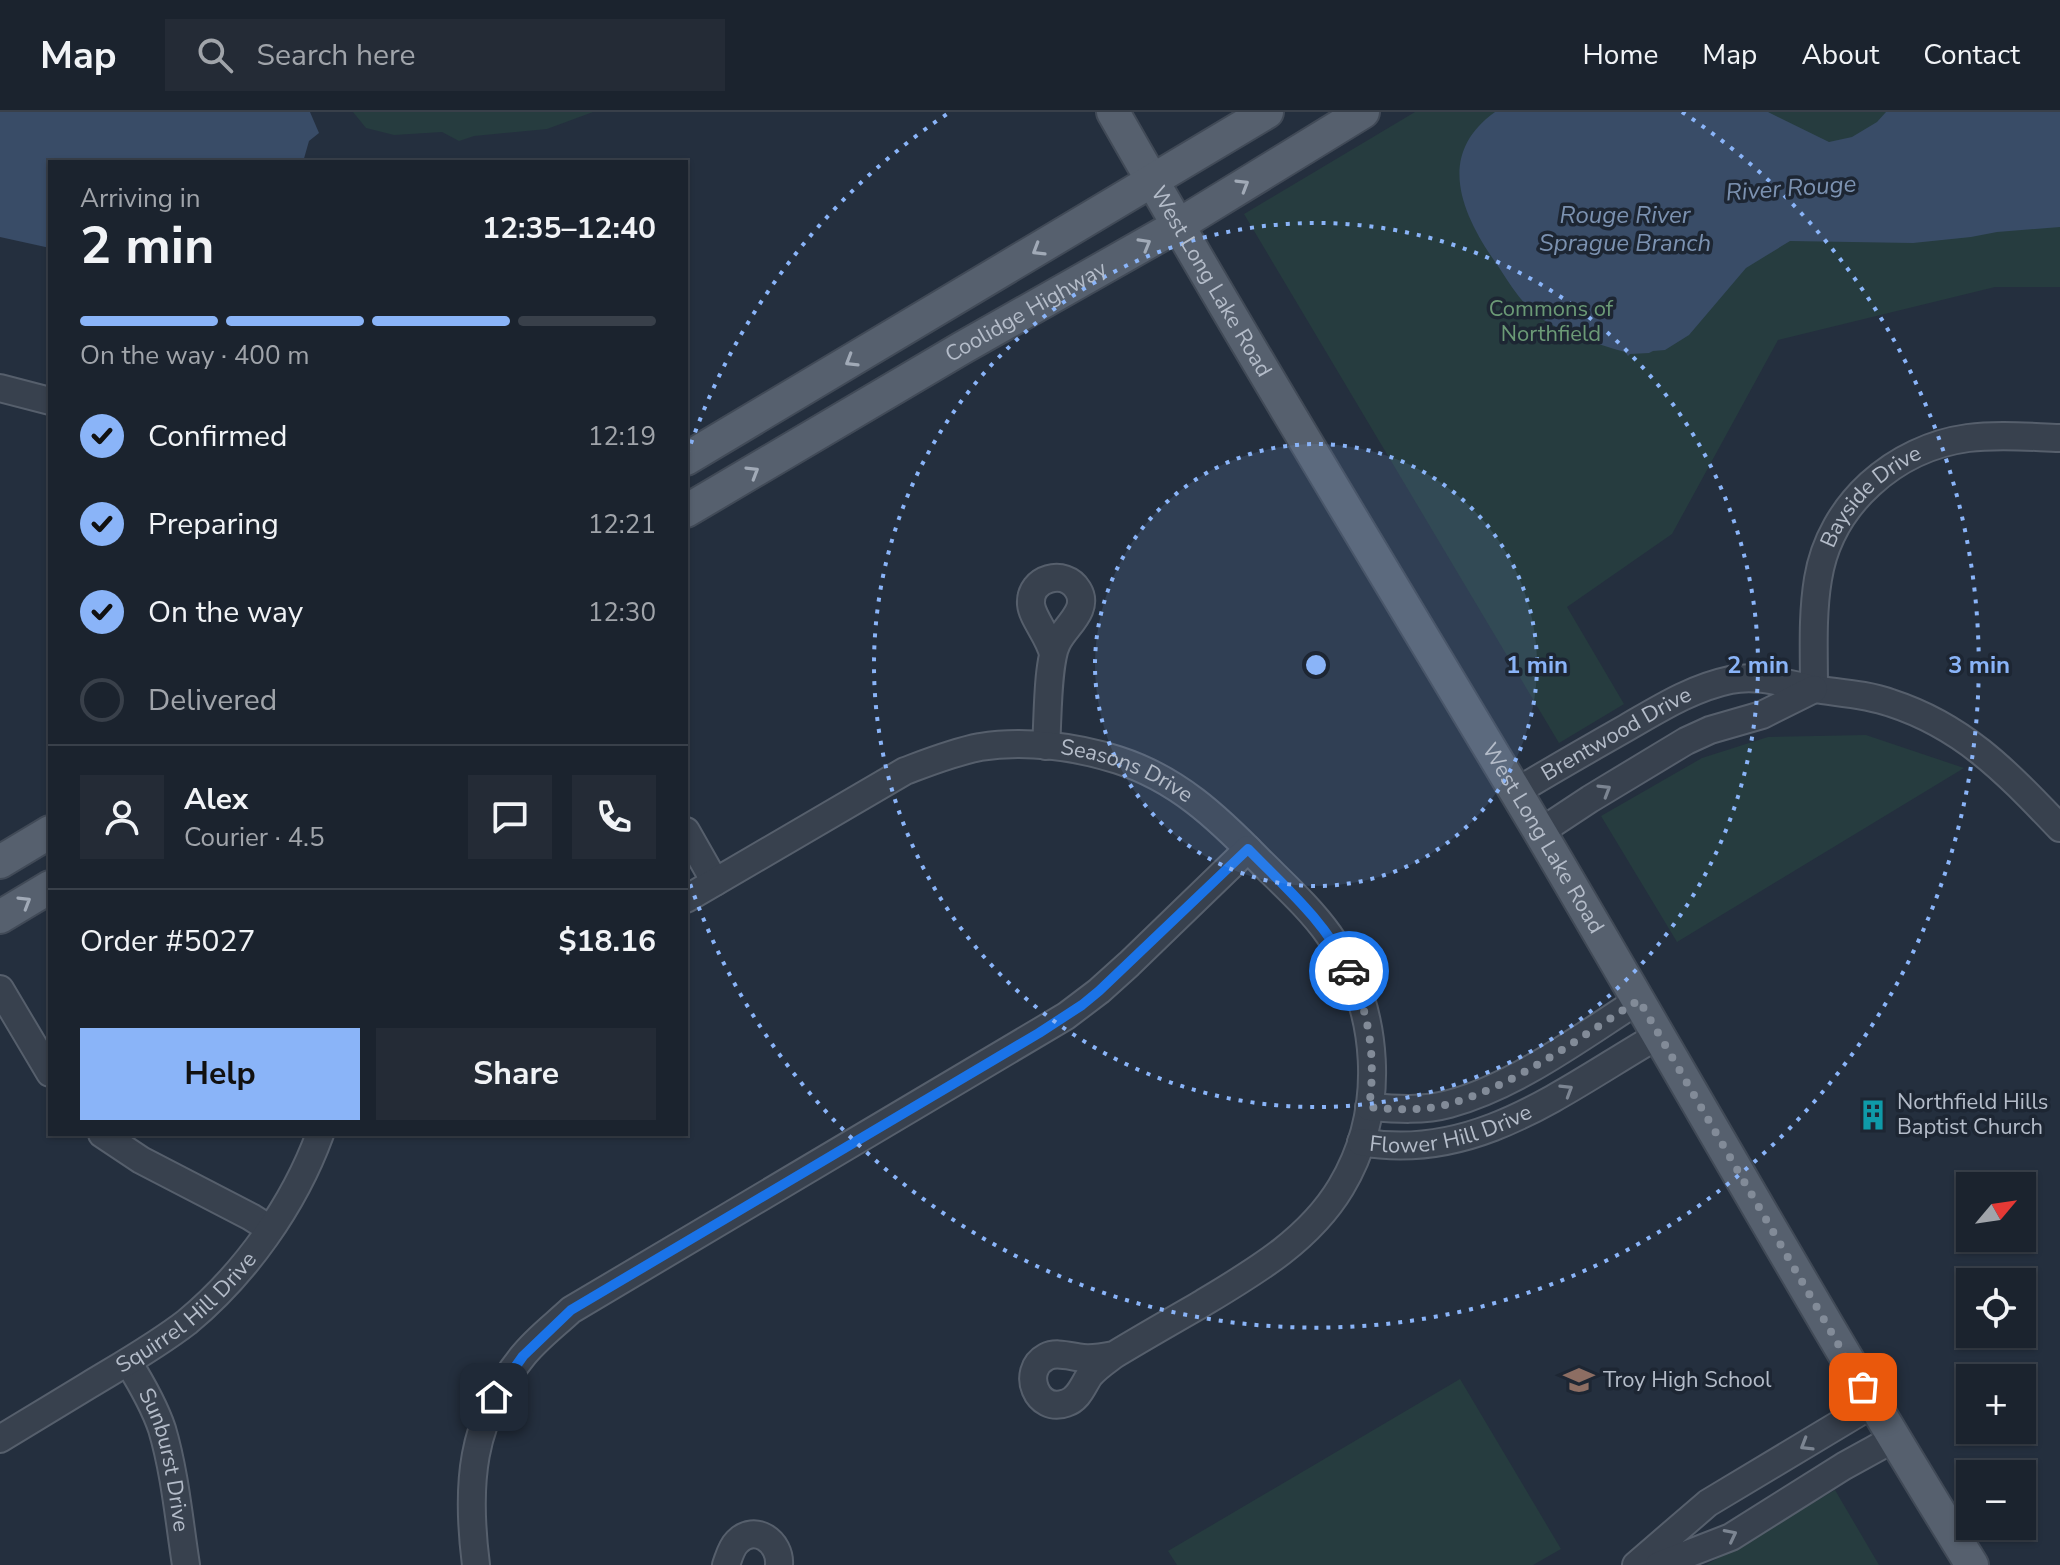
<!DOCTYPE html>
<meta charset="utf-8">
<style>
:root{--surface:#1b232e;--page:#242b36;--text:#f1f3f6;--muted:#a0a4aa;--line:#39404a;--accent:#8ab4f8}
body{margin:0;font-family:"Nunito Sans",sans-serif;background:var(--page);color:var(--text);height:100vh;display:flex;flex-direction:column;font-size:30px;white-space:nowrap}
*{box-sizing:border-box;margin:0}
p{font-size:26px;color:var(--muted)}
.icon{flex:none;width:44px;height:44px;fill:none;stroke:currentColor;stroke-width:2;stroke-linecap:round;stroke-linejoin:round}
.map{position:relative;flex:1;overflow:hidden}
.side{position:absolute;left:48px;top:48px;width:640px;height:976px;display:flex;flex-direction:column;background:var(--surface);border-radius:0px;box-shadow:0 2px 6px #0004,0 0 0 2px var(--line)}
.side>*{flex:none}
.needle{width:52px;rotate:61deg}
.buttons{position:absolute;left:1956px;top:1060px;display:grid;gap:16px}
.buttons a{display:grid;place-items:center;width:80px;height:80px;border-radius:0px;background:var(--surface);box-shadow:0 2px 6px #0004,0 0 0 2px var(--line);font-size:40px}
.pin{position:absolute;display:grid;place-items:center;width:68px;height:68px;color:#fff;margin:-34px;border-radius:16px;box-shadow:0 4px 12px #0006}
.courier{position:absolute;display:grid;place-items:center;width:80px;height:80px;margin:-40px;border:6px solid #1a73e8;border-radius:50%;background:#fff;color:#222;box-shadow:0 2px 10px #0007}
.overview em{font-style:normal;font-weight:700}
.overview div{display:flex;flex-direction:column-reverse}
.overview{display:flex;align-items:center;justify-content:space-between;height:136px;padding:0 32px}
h1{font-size:52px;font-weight:700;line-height:60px}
.bar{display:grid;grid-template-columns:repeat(4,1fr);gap:12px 8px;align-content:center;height:96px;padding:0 32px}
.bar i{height:10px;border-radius:6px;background:var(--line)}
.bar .current{background:var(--accent)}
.bar p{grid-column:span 4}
.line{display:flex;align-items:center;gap:20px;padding:0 32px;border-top:2px solid var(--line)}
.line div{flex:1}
.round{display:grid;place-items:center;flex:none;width:84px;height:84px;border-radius:0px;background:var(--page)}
ol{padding:0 32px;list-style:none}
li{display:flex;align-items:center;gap:24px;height:88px}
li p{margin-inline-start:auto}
li .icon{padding:8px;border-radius:50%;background:var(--accent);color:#111;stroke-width:4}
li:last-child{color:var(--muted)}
li i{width:44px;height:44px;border:4px solid var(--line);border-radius:50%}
.cta{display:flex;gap:16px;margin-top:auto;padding:16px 32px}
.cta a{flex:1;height:92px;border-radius:0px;background:var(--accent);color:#111;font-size:32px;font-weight:700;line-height:92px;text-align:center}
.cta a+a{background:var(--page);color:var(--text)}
header{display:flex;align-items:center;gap:48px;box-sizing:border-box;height:112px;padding:0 40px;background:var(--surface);border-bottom:2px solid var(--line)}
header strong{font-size:38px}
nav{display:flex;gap:44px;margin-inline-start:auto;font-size:28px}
.search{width:560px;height:72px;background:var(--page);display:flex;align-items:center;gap:20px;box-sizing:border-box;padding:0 28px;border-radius:0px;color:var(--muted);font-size:30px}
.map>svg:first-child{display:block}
.green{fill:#263c3f}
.water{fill:#394c67}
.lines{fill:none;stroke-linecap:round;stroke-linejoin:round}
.minor-casing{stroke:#565f6c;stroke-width:30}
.major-casing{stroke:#414a57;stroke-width:36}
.minor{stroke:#38414e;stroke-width:26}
.major{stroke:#56606e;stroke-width:32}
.oneway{stroke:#a1aab7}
.oneway2{stroke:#7c8592}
.done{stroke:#828b98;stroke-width:8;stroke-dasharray:0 14.4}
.route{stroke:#1a73e8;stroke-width:10}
.ring{fill:none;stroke:#8ab4f8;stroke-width:4;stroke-dasharray:4 8}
.labels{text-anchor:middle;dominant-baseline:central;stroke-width:7;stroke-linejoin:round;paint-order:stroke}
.street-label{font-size:22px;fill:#b4bcc9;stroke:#1d2633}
.park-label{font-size:22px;fill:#6b9a76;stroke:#1d2633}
.poi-label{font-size:22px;fill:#b4bcc9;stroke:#1d2633;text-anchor:start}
.water-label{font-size:24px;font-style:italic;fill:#7c92b1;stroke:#1d2633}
.centre{fill:#8ab4f8;stroke:#1d2633;stroke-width:4}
.ring-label{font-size:24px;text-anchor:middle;font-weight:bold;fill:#8ab4f8;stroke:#1d2633;stroke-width:7;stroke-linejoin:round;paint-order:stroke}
</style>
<header>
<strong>Map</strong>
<div class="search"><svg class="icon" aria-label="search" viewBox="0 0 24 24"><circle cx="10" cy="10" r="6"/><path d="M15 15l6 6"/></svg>Search here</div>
<nav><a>Home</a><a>Map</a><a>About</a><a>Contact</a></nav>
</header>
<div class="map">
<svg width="2060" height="1453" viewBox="0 0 2060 1453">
<rect width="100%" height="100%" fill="#242f3e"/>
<path class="green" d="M353,0H593L547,17L474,24L459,29L442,20L394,23L366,16Z
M1415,0H2060V175H1995L1778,228L1672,422L1567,495L1624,592L1559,631L1244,102Z
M1866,623L1964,656L1677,830L1601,704L1702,646L1768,625Z
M1460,1267L1561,1437L1533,1453H1177L1168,1439Z
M1835,1378L1879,1453H1706Z"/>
<path class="water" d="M0,0H310L319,21L309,29L303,50H50V136L0,125Z
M1495,0H1768L1829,30L1852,25L1877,10L1886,0H2060V115L1997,120L1971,125L1913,131L1790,129L1746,156L1689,223L1665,238L1653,239L1649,241L1630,242L1628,244L1625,240C1597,232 1564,222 1539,205C1523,193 1511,174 1500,157C1465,108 1432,45 1495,0Z"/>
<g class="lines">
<g class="minor-casing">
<g id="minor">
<path d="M0,276L50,289"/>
<path id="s1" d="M1814,577C1814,540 1812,503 1818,467C1830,392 1895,336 1968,326C1998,322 2030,325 2060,326"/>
<path d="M1046,634C1048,609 1047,551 1057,531C1065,514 1090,498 1078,478C1065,456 1029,466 1031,492C1032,506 1049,524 1053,542"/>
<path id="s2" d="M1516,680C1552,658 1589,637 1626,616C1659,597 1692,576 1730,568C1759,562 1786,572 1814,577C1840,581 1866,582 1891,591C1965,615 2008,662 2060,716"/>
<path d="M686,719L715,770"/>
<path d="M1540,720L1590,687L1686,629L1710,618L1762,603L1814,577"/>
<path id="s3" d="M686,787L905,659C929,650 954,640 980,635C1024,628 1075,634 1118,648C1177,667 1217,705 1259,748C1283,772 1310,796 1329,823C1381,897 1387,998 1341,1075C1308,1130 1251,1162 1198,1194C1170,1210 1142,1226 1114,1243C1104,1245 1094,1247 1083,1246C1071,1245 1057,1239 1046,1245C1020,1259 1037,1302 1066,1291C1079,1287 1083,1273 1090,1263C1097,1255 1106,1249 1114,1243"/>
<path d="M0,877L50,961"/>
<path d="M1369,995C1396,997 1424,999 1449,992C1516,974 1581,925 1639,888"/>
<path d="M102,1022L141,1048L251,1105L270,1117"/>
<path id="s4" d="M1361,1030C1476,1051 1565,977 1659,923"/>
<path id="s5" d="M128,1250C141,1271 154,1293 162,1317C175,1361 179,1408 186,1453"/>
<path id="s6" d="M0,1327C30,1309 59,1291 89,1273C122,1253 156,1234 187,1210C245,1162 294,1093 320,1022"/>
<path d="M476,1453C466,1374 470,1309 522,1245C536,1227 555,1213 571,1198L1066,904L1099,879L1129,852L1248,737"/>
<path d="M726,1453C729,1445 731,1436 737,1430C755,1411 781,1430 779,1453"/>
<path d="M1636,1453L1708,1391L1873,1292"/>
<path d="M1659,1453L1731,1425L1844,1354L1893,1327"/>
</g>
</g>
<g class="major-casing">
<g id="major">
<path id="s7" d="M1113,0C1251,243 1398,482 1541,722C1685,966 1823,1213 1972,1453"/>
<path d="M686,347L1267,0"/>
<path id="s8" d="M686,399L962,236L1177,114L1363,0"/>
<path d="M0,750L50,720"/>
<path d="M0,805L50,775"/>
</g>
</g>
<use href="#minor" class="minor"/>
<use href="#major" class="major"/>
</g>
<defs><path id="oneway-chevron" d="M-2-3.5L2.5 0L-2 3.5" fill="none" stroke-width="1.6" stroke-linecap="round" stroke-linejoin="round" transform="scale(2)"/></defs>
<g class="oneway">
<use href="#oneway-chevron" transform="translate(1243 73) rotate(-31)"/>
<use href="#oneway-chevron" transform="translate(1145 132) rotate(-30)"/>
<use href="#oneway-chevron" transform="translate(1038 138) rotate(149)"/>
<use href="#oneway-chevron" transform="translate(851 249) rotate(149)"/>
<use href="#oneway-chevron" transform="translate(753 360) rotate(-31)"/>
<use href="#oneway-chevron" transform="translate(25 790) rotate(-31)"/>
</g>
<g class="oneway2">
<use href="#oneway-chevron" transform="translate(1605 678) rotate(-31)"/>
<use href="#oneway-chevron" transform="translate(1567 978) rotate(-32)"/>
<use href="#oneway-chevron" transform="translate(1806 1333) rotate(149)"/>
<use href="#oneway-chevron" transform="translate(1731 1423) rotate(-27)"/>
</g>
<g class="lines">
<path class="done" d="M1349,859C1370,902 1376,948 1369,995C1396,998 1424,999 1449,992C1517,973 1580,925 1639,888L1863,1275"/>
<path class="route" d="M494,1285L523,1244L571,1198L1039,921L1082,893L1099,879L1248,737C1285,775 1326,810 1349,859"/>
</g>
<circle cx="1316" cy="553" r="221" fill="#8ab4f8" fill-opacity=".12"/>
<g class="ring">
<circle cx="1316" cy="553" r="221"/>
<circle cx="1316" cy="553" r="442"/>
<path d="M687 343A663 663 0 0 1 950 0M1682 0A663 663 0 1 1 687 763"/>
</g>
<defs>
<g id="building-bare" transform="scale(2.4)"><path d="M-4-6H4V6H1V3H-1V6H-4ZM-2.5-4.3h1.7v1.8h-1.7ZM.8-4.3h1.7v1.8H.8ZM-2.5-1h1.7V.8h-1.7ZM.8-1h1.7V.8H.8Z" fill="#0f9aa8" stroke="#1d2633" stroke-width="2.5" paint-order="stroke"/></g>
<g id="school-bare" transform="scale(2.4)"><path d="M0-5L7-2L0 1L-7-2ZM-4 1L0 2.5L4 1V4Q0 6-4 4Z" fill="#8d6e63" stroke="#1d2633" stroke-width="2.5" paint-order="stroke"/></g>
</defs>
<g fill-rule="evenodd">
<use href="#building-bare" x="1873" y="1003"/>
<use href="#school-bare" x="1579" y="1268"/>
</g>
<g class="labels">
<g class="street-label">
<text stroke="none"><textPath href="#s7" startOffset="196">West Long Lake Road</textPath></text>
<text stroke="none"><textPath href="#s8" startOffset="394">Coolidge Highway</textPath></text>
<text stroke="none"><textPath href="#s1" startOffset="212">Bayside Drive</textPath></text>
<text stroke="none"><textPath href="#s2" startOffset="116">Brentwood Drive</textPath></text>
<text stroke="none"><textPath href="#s3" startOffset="484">Seasons Drive</textPath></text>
<text stroke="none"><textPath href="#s7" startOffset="844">West Long Lake Road</textPath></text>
<text stroke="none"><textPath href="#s4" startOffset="92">Flower Hill Drive</textPath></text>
<text stroke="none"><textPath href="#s6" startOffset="226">Squirrel Hill Drive</textPath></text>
<text stroke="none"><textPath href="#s5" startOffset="106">Sunburst Drive</textPath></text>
</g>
<g class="park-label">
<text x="1551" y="197">Commons of<tspan x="1551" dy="25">Northfield</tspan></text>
</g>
<g class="poi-label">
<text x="1897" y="990">Northfield Hills<tspan x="1897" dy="25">Baptist Church</tspan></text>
<text x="1603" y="1268">Troy High School</text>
</g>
<g class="water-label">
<text transform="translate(1791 76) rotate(-4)">River Rouge</text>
<text x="1625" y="103">Rouge River<tspan x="1625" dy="28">Sprague Branch</tspan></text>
</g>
</g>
<circle cx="1316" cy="553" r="12" class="centre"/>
<g class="ring-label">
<text x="1537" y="561">1 min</text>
<text x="1758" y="561">2 min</text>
<text x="1979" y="561">3 min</text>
</g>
</svg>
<div class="buttons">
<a><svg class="needle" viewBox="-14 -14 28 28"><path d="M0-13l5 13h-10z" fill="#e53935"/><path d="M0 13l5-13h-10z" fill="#a0a4aa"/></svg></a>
<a><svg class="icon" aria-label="locate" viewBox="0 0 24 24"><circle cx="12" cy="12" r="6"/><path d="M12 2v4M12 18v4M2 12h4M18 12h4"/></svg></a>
<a>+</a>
<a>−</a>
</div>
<div class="pin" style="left:1863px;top:1275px;background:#ea580c"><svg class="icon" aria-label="bag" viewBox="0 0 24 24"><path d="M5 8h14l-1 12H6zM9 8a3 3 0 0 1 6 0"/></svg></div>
<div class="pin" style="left:494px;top:1285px;background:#1f2937"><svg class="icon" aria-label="home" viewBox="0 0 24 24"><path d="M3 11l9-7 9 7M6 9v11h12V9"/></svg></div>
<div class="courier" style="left:1349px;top:859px"><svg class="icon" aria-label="car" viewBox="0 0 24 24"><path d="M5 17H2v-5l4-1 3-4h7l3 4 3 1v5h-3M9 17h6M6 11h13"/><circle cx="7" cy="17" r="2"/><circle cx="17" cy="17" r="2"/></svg></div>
<section class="side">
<div class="overview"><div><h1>2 min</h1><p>Arriving in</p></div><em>12:35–12:40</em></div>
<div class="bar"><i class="current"></i><i class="current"></i><i class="current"></i><i></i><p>On the way · 400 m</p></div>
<ol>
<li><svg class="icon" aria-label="check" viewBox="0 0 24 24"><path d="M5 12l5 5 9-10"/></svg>Confirmed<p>12:19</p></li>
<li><svg class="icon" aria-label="check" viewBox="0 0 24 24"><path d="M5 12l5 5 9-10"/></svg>Preparing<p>12:21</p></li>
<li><svg class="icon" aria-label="check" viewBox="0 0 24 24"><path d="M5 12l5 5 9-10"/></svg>On the way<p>12:30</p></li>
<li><i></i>Delivered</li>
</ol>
<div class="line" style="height:144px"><a class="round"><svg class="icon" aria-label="person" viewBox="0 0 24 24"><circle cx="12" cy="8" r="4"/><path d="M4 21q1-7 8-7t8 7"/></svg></a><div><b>Alex</b><p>Courier · 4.5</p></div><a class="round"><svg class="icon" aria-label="chat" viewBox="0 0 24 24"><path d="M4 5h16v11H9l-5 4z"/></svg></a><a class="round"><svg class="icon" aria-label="phone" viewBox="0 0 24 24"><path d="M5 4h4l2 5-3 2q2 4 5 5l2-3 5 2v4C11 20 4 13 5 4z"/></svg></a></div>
<div class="line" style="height:104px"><div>Order #5027</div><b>$18.16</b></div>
<div class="cta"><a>Help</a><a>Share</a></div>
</section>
</div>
